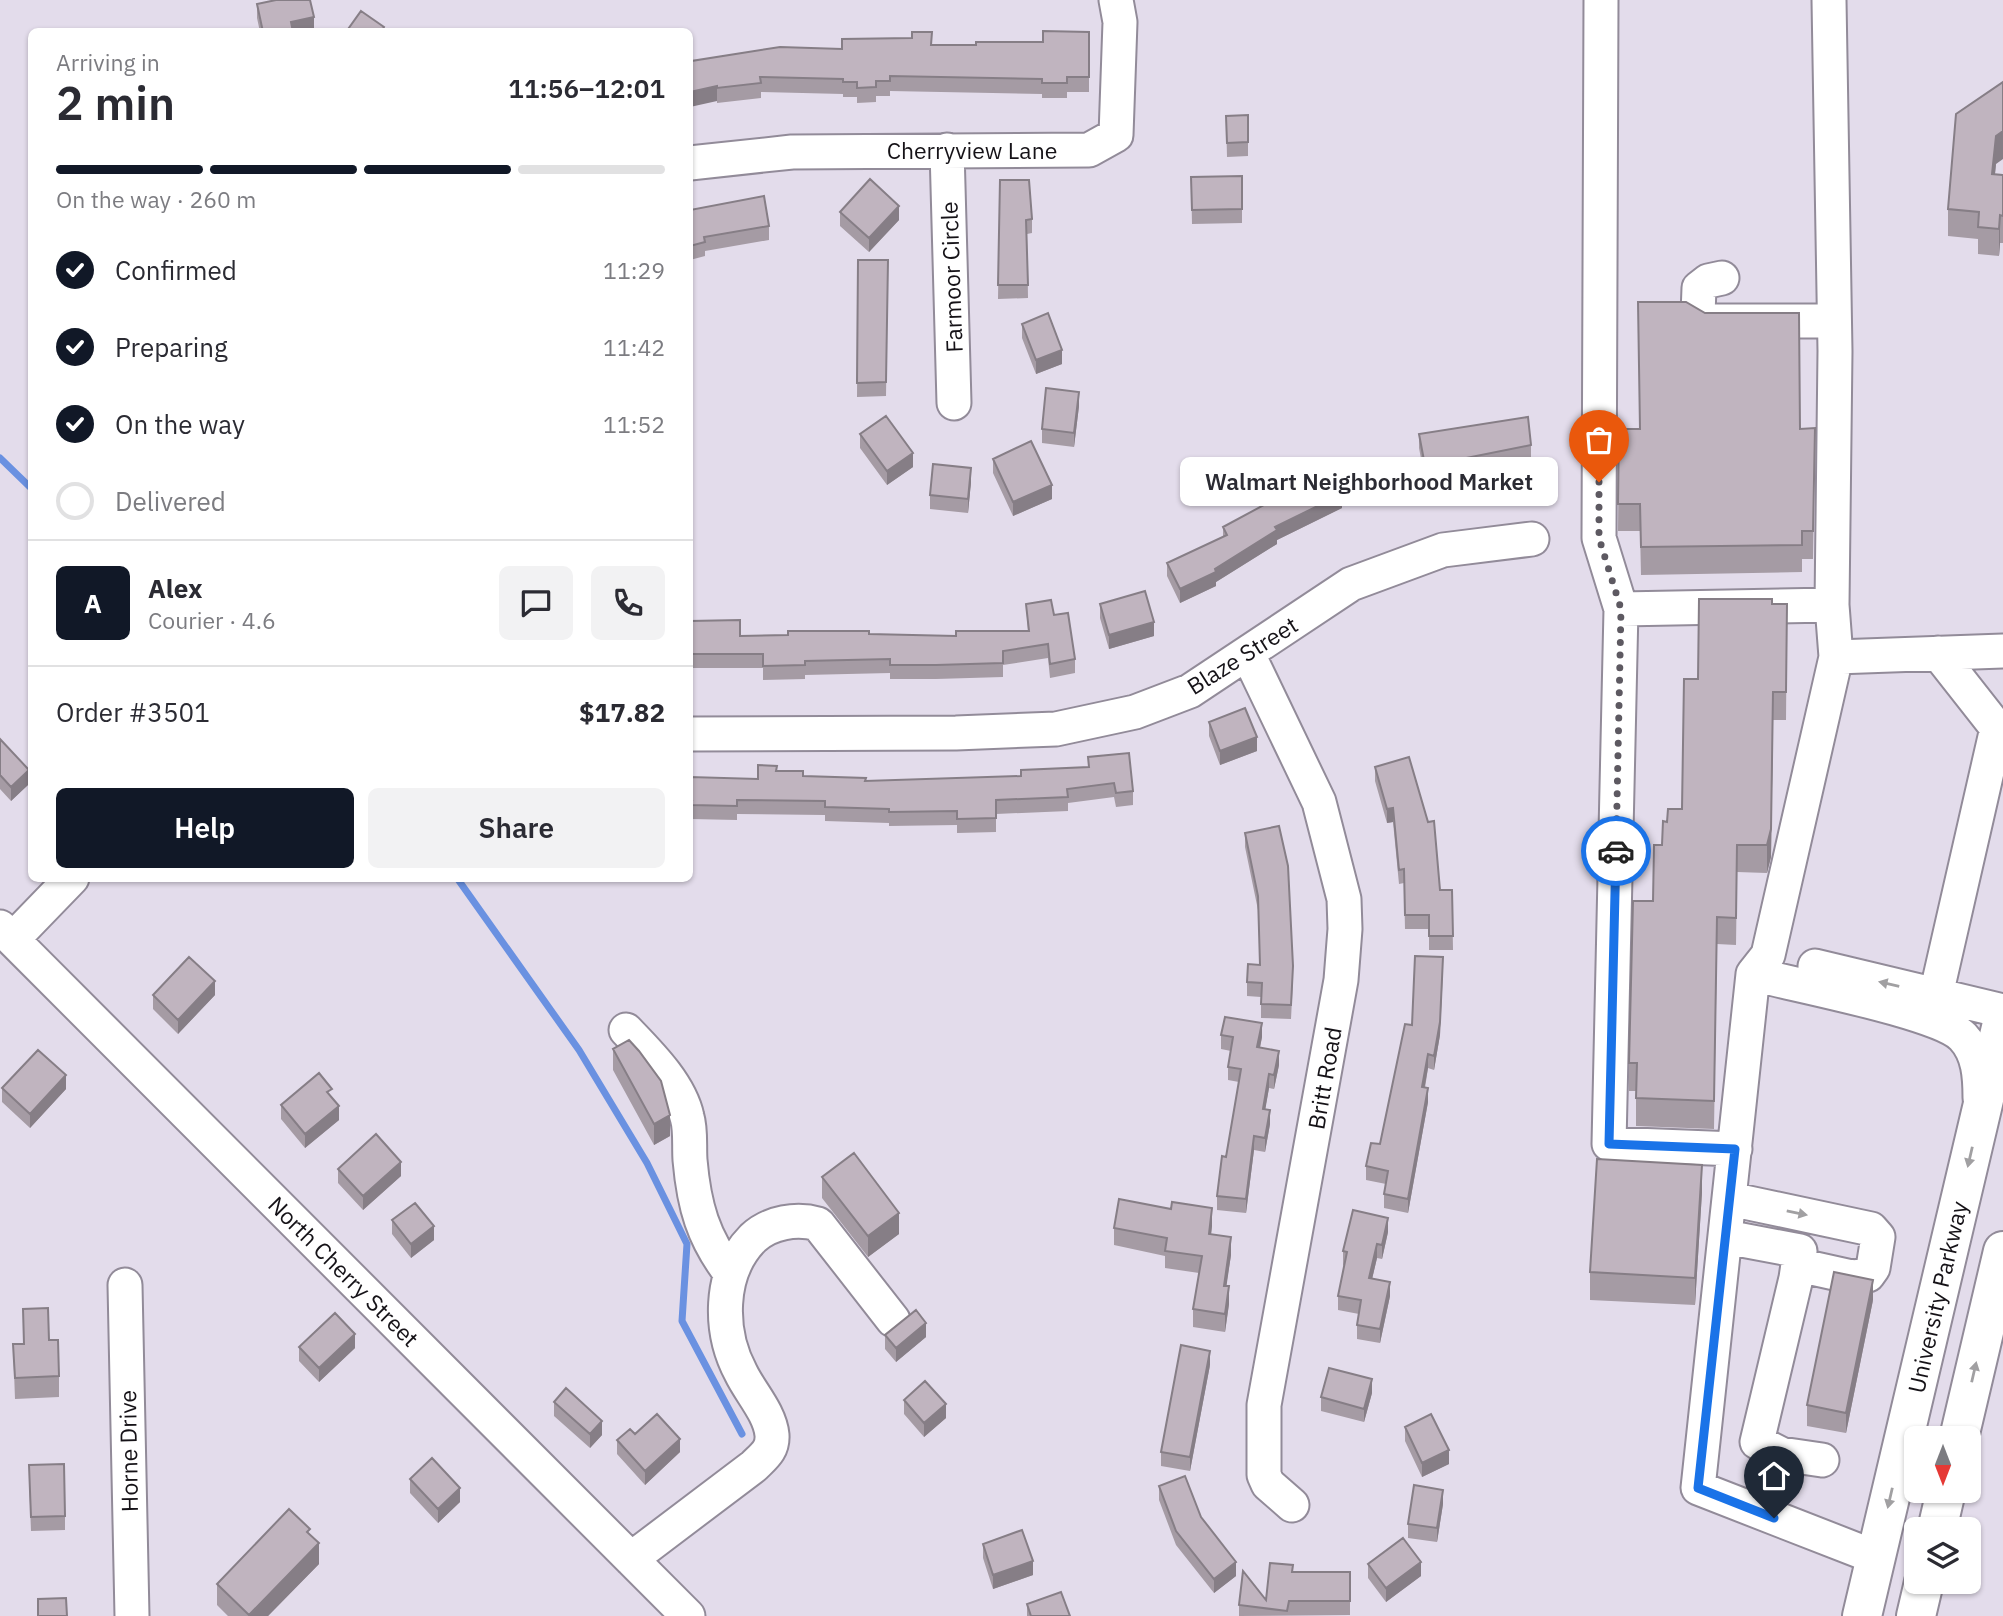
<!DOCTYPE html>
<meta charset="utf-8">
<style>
:root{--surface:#fff;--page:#f2f2f3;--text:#2b2b33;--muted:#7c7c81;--line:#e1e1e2;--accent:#111827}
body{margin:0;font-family:"IBM Plex Sans",sans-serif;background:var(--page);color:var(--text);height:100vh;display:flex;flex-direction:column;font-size:26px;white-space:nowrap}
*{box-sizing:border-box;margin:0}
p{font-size:23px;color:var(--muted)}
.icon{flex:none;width:38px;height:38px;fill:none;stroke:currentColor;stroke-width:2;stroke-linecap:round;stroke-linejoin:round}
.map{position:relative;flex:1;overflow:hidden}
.panel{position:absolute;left:28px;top:28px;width:665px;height:854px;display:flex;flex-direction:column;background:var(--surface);border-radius:10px;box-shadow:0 2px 5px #0004}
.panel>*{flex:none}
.needle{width:46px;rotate:180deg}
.tools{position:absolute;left:1904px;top:1426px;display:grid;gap:14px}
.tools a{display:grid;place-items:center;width:77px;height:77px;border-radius:10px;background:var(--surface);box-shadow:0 2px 5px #0004;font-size:35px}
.pin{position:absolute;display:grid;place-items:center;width:60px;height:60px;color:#fff;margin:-72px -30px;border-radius:50% 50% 50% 0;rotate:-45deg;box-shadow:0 0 7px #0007}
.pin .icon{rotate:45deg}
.courier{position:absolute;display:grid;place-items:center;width:70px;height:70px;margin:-35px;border:5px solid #1a73e8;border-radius:50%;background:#fff;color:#222;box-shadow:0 2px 9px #0007}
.bubble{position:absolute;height:49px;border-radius:10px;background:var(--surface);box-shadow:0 2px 5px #0004;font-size:23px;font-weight:600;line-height:49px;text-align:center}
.overview em{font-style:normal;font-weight:600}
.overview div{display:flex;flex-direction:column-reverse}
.overview{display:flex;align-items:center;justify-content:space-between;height:119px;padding:0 28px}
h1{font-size:46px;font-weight:600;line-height:52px}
.bar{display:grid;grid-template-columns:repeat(4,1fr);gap:10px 7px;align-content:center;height:84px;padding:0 28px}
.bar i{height:9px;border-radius:5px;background:var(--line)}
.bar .on{background:var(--accent)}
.bar p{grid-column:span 4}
.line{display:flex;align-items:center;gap:18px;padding:0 28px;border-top:2px solid var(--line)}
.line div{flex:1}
.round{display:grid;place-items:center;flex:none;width:74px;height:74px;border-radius:10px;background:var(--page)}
ol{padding:0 28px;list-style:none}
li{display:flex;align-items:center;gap:21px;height:77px}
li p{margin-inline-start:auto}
li .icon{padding:7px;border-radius:50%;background:var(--accent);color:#fff;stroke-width:4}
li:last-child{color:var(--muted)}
li i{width:38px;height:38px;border:4px solid var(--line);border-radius:50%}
.cta{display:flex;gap:14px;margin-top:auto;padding:14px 28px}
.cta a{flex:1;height:80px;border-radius:10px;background:var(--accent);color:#fff;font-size:28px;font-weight:600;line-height:80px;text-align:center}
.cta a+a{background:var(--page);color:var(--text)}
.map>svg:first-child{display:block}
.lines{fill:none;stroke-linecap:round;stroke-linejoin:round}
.stream{stroke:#6a91e1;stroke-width:7}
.minor-casing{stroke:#928b99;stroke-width:37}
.major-casing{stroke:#928b99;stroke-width:42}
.minor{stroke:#fff;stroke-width:33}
.major{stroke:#fff;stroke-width:38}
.wall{fill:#a59ba4}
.shaded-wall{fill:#867e86}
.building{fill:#c0b4bf;stroke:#867e86;stroke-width:2}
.oneway{fill:#a1a0a2}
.done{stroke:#5d5961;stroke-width:7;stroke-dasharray:0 12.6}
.route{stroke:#1a73e8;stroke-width:9}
.labels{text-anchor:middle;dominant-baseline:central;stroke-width:5;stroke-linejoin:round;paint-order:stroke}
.street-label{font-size:23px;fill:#151217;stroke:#fff}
</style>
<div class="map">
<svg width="2003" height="1616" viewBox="0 0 2003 1616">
<rect width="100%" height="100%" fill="#e3dceb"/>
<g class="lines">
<path class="stream" d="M0,458L32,489
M457,878L579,1050L647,1163L687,1244L682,1321L742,1434"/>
<g class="minor-casing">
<path id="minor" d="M1601,0L1599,538L1621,609L1609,1144L1735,1149
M1829,0L1835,351L1832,605L1836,657L1768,955L1753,974L1698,1488L1875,1557
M947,150L954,403
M690,163L792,152L1089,150L1116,135L1120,22L1116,0
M1722,278L1708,281L1699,288L1698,314L1705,321H1834
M1621,609L1832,605
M1248,654L1319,802L1344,899L1345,929L1341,980L1264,1405V1475L1268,1484L1292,1505
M1836,657L2003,651
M690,734L956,733L1056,729L1135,712L1190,691L1351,584L1443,550L1532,539
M0,927L688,1616
M13,939L72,878
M1815,966L2003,1011
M1753,974C1794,985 1939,1012 1963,1037C1979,1054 1980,1077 1980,1098
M1936,995L1997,728L1938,653
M626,1030C648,1053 680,1084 687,1117C691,1130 689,1146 690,1160C694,1206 703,1238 731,1274
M1730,1199L1871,1229L1878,1237L1873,1268L1868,1275L1852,1277L1798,1265
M1726,1237L1800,1251L1796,1278L1757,1442L1781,1454L1822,1460
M125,1285L132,1616
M631,1559L754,1466C764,1456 773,1450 772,1435C770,1413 750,1392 741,1373C719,1332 718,1273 753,1238C770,1222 797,1218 818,1224L893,1320"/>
</g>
<g class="major-casing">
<path id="major" d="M1959,1438L2003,1251
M1937,1530L1946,1491
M1862,1616L2003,1019
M1916,1616L1924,1582"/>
</g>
<use href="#minor" class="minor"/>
<use href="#major" class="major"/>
</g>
<path class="wall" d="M257,4L314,31L260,32L257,18Z
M1089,32V92H1067V98H1042V94L890,91V96H876V102L857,103V97H843V94L761,92V98L717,103V101L691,61L842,49L932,45H976L1043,42Z
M1248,115V156L1227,157L1226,116Z
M1996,164L1995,174L2003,175V243H2000L1999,256L1978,254V239L1948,236V209Z
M1242,176V223L1192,224L1191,177Z
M1000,180L1032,219V233L1027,234L1028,298L998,299Z
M690,210L769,226V240L705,251V256L690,260Z
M840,212L899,220L869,252L840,226Z
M858,260H888L886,396L857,397Z
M1022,324L1062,364L1036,374L1022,338Z
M1079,406L1074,447L1042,443V429Z
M1815,428L1813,559H1802V572L1641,575L1640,531H1618L1619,429Z
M860,434L913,467L887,485L860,448Z
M1419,434L1531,445V459L1467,472V478L1426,485L1419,448Z
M993,459L1052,499L1013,516L993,473Z
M971,482L968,513L930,509V495Z
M1286,488L1342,508L1277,540V544L1216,582V586L1180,603L1167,576V563L1223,537V527L1286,493Z
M1026,604L1054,615L1075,659V673L1050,678L1048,658L1003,665V677L936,679H890V673L805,675V679L763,680V668H690V621L740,636L869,634L956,636L1028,631Z
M1100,604L1154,636L1109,649L1100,618Z
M1772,604H1787L1786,720H1773L1771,857L1767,873L1737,872L1736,945L1717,944L1714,1129L1636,1126V1091H1629V1063L1662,845L1667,822L1682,809L1698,679Z
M1209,722L1257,751L1220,765L1209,736Z
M0,739L29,784L11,801L0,789Z
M1088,757L1133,791V805L1116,807L1114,797L1068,803V811L996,814V832L957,833V825L889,826V823L825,821V815L737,814V820L691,819V815H690V777L758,779L777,771L803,776L865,781L1021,776L1088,767Z
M1375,767L1440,890H1452L1453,950H1429V929H1405L1404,883L1399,884L1393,822L1387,823L1375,781Z
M1245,833L1293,980L1291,1019L1261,1018V997L1247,996V982L1260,965L1258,910L1245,847Z
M1443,971L1440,1035L1434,1070L1428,1068L1425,1088L1428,1102L1408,1213L1384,1208V1194L1386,1184L1366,1180V1166L1380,1144L1412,1025Z
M153,995H215L178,1034L153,1009Z
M1221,1035L1262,1037L1260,1048L1279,1065L1274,1089L1269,1088L1265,1109L1270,1124L1265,1152L1254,1150L1246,1213L1217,1210V1196L1226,1157L1239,1082L1228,1080V1067L1231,1051L1221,1049Z
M613,1049L670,1136L654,1145L613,1070Z
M2,1088L66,1089L30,1128L2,1102Z
M332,1097L339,1120L305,1148L281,1119V1105Z
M338,1169L401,1176L363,1210L338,1183Z
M822,1177L899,1234L868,1257L822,1198Z
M1702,1192L1695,1305L1590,1300V1272Z
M392,1220L434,1240L411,1258L392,1234Z
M1212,1226L1211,1234L1231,1255L1226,1286L1229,1304L1225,1332L1193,1327V1309L1199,1273L1165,1268V1256L1114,1245V1228Z
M1388,1232L1382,1259L1377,1258L1372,1279L1390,1296L1380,1343L1357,1339V1325L1359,1314L1338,1310V1296L1344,1266L1343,1265V1251Z
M1873,1300L1846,1433L1807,1426V1405Z
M23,1309L49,1340L59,1376V1397L15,1399L13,1344H23Z
M885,1335L926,1337L896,1362L885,1349Z
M299,1347L355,1348L319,1382L299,1361Z
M1210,1365L1190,1471L1161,1466V1452Z
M1372,1393L1364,1422L1321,1411V1397Z
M904,1400L946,1418L924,1437L904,1414Z
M554,1402L602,1435L590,1448L554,1416Z
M1405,1427L1449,1464L1422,1477L1405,1441Z
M635,1434L680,1452L645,1485L617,1454V1440Z
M29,1479L65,1516V1530L31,1531Z
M410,1479L460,1502L438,1523L410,1493Z
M1159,1486L1201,1517L1236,1576L1214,1593L1176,1545L1159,1500Z
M1443,1504L1437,1542L1408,1538V1524Z
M310,1534L319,1564L268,1616H228L217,1605V1584Z
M983,1544L1033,1575L993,1589L983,1558Z
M1368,1564L1421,1576L1386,1602L1368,1578Z
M1293,1572H1350V1615L1239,1616V1605L1266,1600Z
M1027,1604L1070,1616H1027Z"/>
<path class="shaded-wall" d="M314,17V31L291,32V22Z
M717,86V101L690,107V92Z
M2003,131V159L1996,164L1992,202V174L1996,136Z
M899,206V220L869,252V238Z
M2000,215V243L1999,256V229Z
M1062,350V364L1036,374V360Z
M1079,392V406L1074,447V433Z
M913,453V467L887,485V471Z
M971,468V482L968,513V499Z
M1052,485V499L1013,516V502Z
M1342,494V508L1277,540V544L1216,582V586L1180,603V589L1215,569L1275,527Z
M1154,622V636L1109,649V635Z
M1773,720L1771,857L1767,873V845Z
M1257,737V751L1220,765V751Z
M29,770V784L11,801V787Z
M1393,808V822L1387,823V809Z
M1443,957L1440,1035L1434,1070V1056Z
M215,981V995L178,1034V1020Z
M1262,1023V1037L1257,1061V1047Z
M1279,1051V1065L1274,1089V1075Z
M1428,1054V1068L1422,1101V1087Z
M1269,1074V1088L1263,1123V1109Z
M66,1075V1089L30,1128V1114Z
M1428,1088V1102L1408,1213V1199Z
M339,1106V1120L305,1148V1134Z
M1270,1110V1124L1265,1152V1138Z
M670,1115V1136L654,1145V1124Z
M1254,1136V1150L1246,1213V1199Z
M401,1162V1176L363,1210V1196Z
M1702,1165V1192L1695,1305V1278Z
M1212,1208V1226L1209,1252V1234Z
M899,1213V1234L868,1257V1236Z
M1388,1218V1232L1382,1259V1245Z
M434,1226V1240L411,1258V1244Z
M1231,1237V1255L1224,1303V1286Z
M1377,1244V1258L1369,1292V1278Z
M1873,1280V1300L1846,1433V1413Z
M1390,1282V1296L1380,1343V1329Z
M1229,1286V1304L1225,1332V1314Z
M926,1323V1337L896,1362V1348Z
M355,1334V1348L319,1382V1368Z
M1210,1351V1365L1190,1471V1457Z
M1372,1379V1393L1364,1422V1409Z
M946,1404V1418L924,1437V1423Z
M602,1421V1435L590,1448V1434Z
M680,1439V1452L645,1485V1471Z
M1449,1450V1464L1422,1477V1463Z
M460,1488V1502L438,1523V1509Z
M1443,1490V1504L1437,1542V1528Z
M319,1543V1564L268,1616H249Z
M1033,1561V1575L993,1589V1575Z
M1236,1562V1576L1214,1593V1579Z
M1421,1562V1576L1386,1602V1588Z"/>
<path class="building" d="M276,0H310L314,17L291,22L293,32H263L257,4Z
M361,11L384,27L381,32H346Z
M1043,31L1089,32V77H1067V83H1042V79L890,76V81H876V87L857,88V82H843V79L760,77L761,83L717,88V86L690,92V56L691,61L780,47L842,49V39L912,38V32H932L931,45H976V42H1043Z
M2003,82V131L1996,136L1992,174L2003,175V216L2000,215L1999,229L1978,227L1979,212L1948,209L1956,114Z
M1248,115V142L1227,143L1226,116Z
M1242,176V209L1192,210L1191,177Z
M870,179L899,206L869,238L840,212Z
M1000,180H1029L1032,219L1026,220L1028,285H998Z
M764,196L769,226L704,237L705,242L690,246V210Z
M858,260H888L886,382L857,383Z
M1638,302H1686L1705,313H1799L1800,429L1815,428L1813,531H1802V545L1641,547L1640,504H1618L1619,429H1640Z
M1048,313L1062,350L1036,360L1022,324Z
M1046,388L1079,392L1074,433L1042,429Z
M886,416L913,453L887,471L860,434Z
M1528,417L1531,445L1466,458L1467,464L1426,471L1419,434Z
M1031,441L1052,485L1013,502L993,459Z
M933,464L971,468L968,499L930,495Z
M1328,467L1342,494L1275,527L1277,530L1215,569L1216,572L1180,589L1167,563L1227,535L1223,527L1288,492L1286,488Z
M1145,591L1154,622L1109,635L1100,604Z
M1699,599H1772V604H1787L1786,692H1773L1771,829L1767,845H1737L1736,918L1717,917L1714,1101L1636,1098L1637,1063H1629L1633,901H1653L1654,845H1662L1663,821L1667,822L1668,809H1682L1684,679H1698Z
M1051,600L1054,615L1068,613L1075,659L1050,664L1048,644L1003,651V663L936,665H890V659L805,661V665L763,666V654H690V621L740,620V636L788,635V631H869V634L956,636V631H1029L1026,604Z
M1245,708L1257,737L1220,751L1209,722Z
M0,739L29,770L11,787L0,775Z
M1129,753L1133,791L1116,793L1114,783L1067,789L1068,797L996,800V818L957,819V811L889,812V809L825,807V801L737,800V806L691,805L692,801H690V777L758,779V765L777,766L776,771H803V776L866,778L865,781L1021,776V770L1089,767L1088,757Z
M1409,757L1428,822L1434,821L1440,890H1452L1453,936H1429V915H1405L1404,869L1399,870L1393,808L1387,809L1375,767Z
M1279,826L1288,866L1293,966L1291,1005L1261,1004L1262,983L1247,982L1248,964L1260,965L1258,896L1245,833Z
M1415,956L1443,957L1440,1022L1434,1056L1428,1054L1422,1087L1428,1088L1408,1199L1384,1194L1388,1171L1366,1166L1371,1143L1380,1144L1405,1024L1412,1025Z
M189,957L215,981L178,1020L153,995Z
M1225,1017L1262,1023L1257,1047L1279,1051L1274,1075L1269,1074L1263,1109L1270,1110L1265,1138L1254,1136L1246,1199L1217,1196L1222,1156L1226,1157L1241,1069L1228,1067L1233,1037L1221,1035Z
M629,1040L639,1051L661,1081L670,1115L654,1124L613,1049Z
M38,1050L66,1075L30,1114L2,1088Z
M319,1073L332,1089L327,1092L339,1106L305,1134L281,1105Z
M376,1134L401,1162L363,1196L338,1169Z
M854,1153L899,1213L868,1236L822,1177Z
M1597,1159L1702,1165L1695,1278L1590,1272Z
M1119,1199L1171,1209L1172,1202L1212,1208L1209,1234L1231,1237L1224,1286H1229L1225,1314L1193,1309L1202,1256L1165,1251L1167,1238L1114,1228Z
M415,1203L434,1226L411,1244L392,1220Z
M1353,1210L1388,1218L1382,1245L1377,1244L1369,1278L1390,1282L1380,1329L1357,1325L1361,1300L1338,1296L1347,1252L1343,1251Z
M1834,1272L1873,1280L1846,1413L1807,1405Z
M48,1308L49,1340H58L59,1376L15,1378L13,1344H24L23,1309Z
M916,1310L926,1323L896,1348L885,1335Z
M335,1313L355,1334L319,1368L299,1347Z
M1181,1345L1210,1351L1190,1457L1161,1452Z
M1329,1368L1372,1379L1364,1409L1321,1397Z
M925,1381L946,1404L924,1423L904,1400Z
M566,1388L602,1421L590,1434L554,1402Z
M657,1414L680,1439L645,1471L617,1440L630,1429L635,1434Z
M1431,1414L1449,1450L1422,1463L1405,1427Z
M432,1458L460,1488L438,1509L410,1479Z
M64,1464L65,1516L31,1517L29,1465Z
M1185,1476L1201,1517L1236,1562L1214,1579L1176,1531L1159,1486Z
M1414,1485L1443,1490L1437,1528L1408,1524Z
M289,1509L310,1529L307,1532L319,1543L249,1615L217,1584Z
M1022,1530L1033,1561L993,1575L983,1544Z
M1403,1538L1421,1562L1386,1588L1368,1564Z
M1270,1563L1293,1565L1292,1572H1350V1601H1289L1287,1611L1239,1605L1243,1571L1266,1600Z
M1061,1592L1070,1616H1031L1027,1604Z
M66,1598L67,1616H38V1599Z"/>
<defs><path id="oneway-solid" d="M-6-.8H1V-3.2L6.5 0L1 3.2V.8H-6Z" transform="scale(1.75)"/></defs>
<g class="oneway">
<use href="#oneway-solid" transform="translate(1889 984) rotate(-167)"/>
<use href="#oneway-solid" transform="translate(1970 1157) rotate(103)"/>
<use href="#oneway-solid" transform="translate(1797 1213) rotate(12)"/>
<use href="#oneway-solid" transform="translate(1974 1372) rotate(-77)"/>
<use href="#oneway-solid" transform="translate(1890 1498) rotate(103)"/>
</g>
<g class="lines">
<path class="done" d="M1599,482V538L1621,609L1616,851"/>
<path class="route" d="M1616,851L1609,1144L1735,1149L1698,1488L1774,1518"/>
</g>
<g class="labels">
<g class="street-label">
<text x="972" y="150">Cherryview Lane</text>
<text transform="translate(951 277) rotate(-92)">Farmoor Circle</text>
<text transform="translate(1242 655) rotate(-32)">Blaze Street</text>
<text transform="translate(1324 1078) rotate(-80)">Britt Road</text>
<text transform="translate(344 1271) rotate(45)">North Cherry Street</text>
<text transform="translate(1937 1297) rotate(-77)">University Parkway</text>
<text transform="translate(128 1451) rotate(-91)">Horne Drive</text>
</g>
</g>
</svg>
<div class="tools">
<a><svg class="needle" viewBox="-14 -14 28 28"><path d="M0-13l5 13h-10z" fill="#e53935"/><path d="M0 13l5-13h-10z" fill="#7c7c81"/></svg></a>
<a><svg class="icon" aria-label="layers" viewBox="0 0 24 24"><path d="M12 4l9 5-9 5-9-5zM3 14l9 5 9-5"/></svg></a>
</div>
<div class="pin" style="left:1599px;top:482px;background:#ea580c"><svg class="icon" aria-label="bag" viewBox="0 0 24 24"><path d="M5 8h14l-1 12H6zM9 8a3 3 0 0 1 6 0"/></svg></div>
<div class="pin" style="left:1774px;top:1518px;background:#1f2937"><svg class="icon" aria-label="home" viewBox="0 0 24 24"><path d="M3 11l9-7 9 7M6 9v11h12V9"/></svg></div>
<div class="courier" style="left:1616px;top:851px"><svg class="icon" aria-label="car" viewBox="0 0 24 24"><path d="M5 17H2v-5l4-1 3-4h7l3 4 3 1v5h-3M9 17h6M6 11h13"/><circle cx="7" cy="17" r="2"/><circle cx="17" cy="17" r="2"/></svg></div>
<div class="bubble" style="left:1180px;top:457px;width:378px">Walmart Neighborhood Market</div>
<section class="panel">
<div class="overview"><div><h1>2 min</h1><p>Arriving in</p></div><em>11:56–12:01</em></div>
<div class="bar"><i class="on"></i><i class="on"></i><i class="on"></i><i></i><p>On the way · 260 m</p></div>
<ol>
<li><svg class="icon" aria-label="check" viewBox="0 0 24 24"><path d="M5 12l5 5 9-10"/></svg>Confirmed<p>11:29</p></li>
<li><svg class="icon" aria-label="check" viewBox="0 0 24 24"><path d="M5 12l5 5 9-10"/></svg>Preparing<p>11:42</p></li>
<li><svg class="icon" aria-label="check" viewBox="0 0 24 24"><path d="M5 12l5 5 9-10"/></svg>On the way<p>11:52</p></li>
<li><i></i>Delivered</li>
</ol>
<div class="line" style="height:126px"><b class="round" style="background:var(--accent);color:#fff">A</b><div><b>Alex</b><p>Courier · 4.6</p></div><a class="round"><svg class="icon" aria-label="chat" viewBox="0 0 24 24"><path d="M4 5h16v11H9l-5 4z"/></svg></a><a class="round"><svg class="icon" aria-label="phone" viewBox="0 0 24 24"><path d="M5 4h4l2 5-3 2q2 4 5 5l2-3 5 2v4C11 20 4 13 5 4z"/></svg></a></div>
<div class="line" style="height:91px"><div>Order #3501</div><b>$17.82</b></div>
<div class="cta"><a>Help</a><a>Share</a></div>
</section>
</div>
